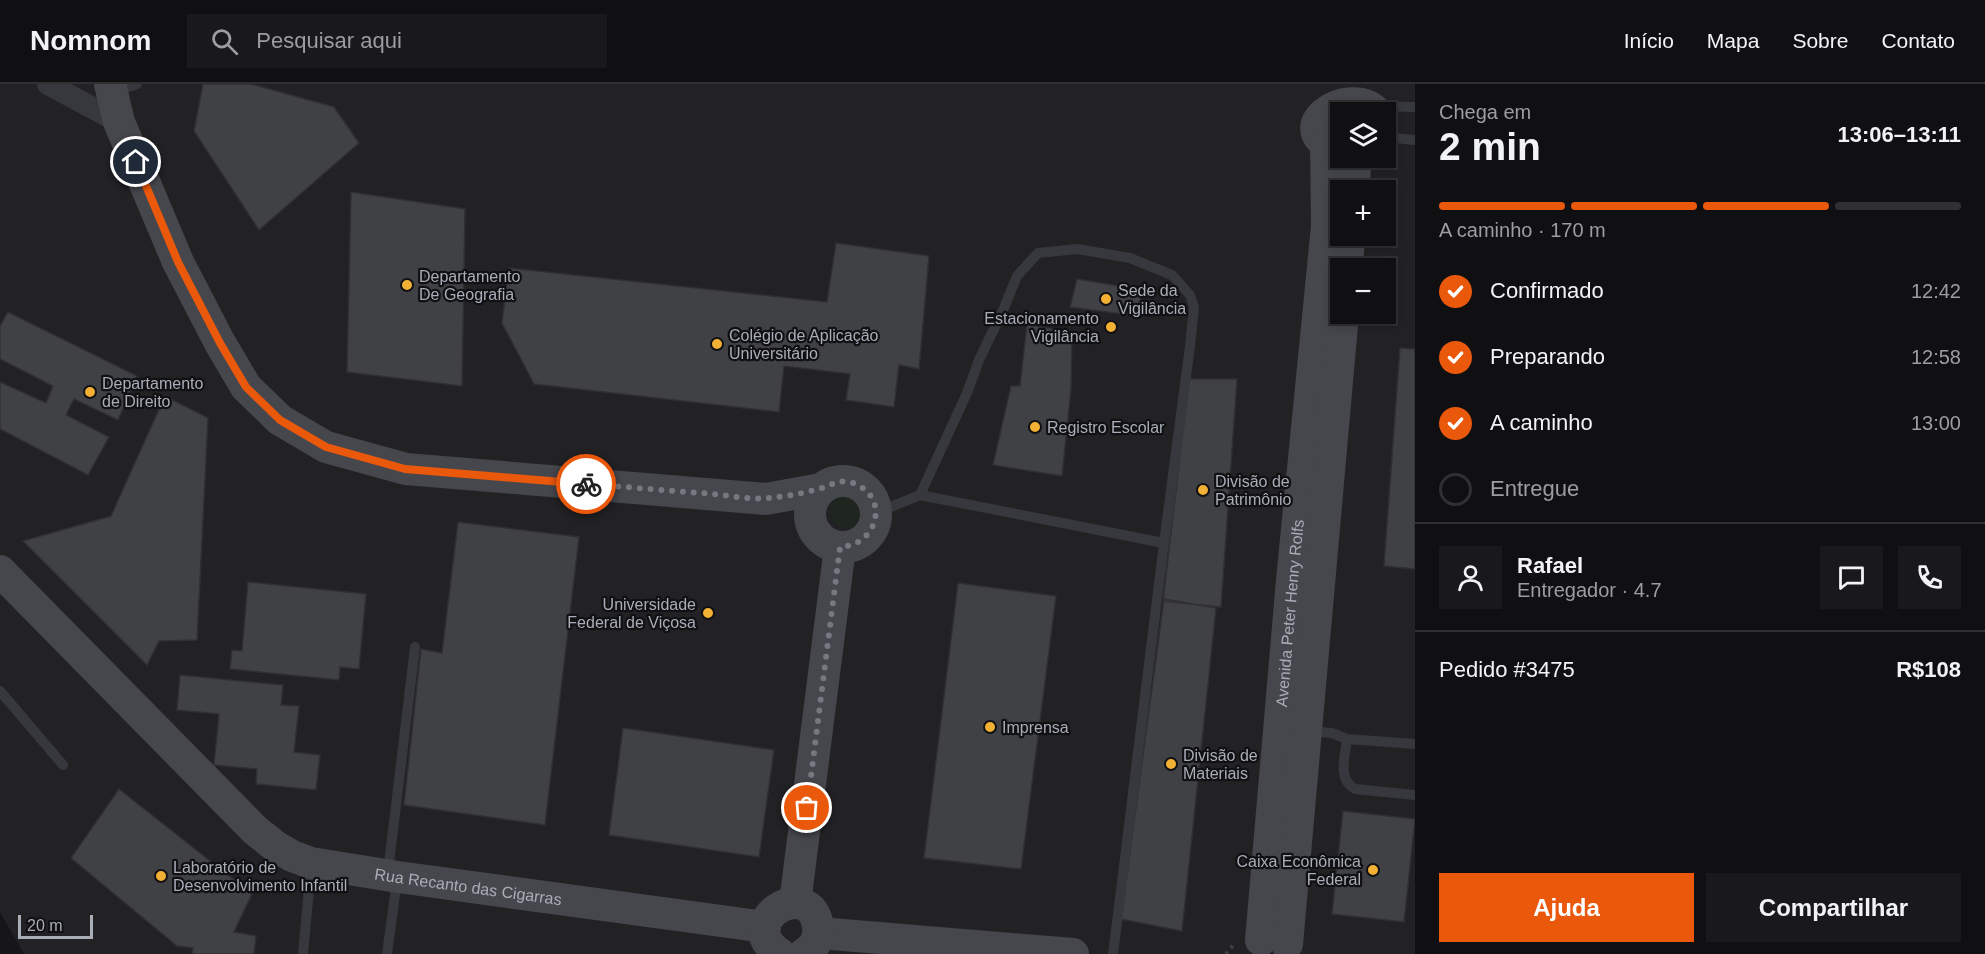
<!DOCTYPE html>
<html lang="pt">
<meta charset="utf-8">
<style>
:root{--surface:#101012;--page:#19191b;--text:#f1f3f6;--muted:#9c9d9f;--line:#303032;--accent:#ea580c}
body{margin:0;font-family:Arial,sans-serif;background:var(--page);color:var(--text);height:100vh;display:flex;flex-direction:column;font-size:22px;white-space:nowrap}
*{box-sizing:border-box;margin:0}
p{font-size:20px;color:var(--muted)}
.icon{flex:none;width:33px;height:33px;fill:none;stroke:currentColor;stroke-width:2;stroke-linecap:round;stroke-linejoin:round}
.map{position:relative;flex:1;overflow:hidden}
.sheet{display:flex;flex-direction:column;background:var(--surface);width:570px}
.sheet>*{flex:none}
.buttons{position:absolute;left:1330px;top:18px;display:grid;gap:12px}
.buttons a{display:grid;place-items:center;width:66px;height:66px;border-radius:0px;background:var(--surface);box-shadow:0 3px 9px #0003,0 0 0 2px var(--line);font-size:30px}
.scale{position:absolute;left:18px;bottom:15px;width:75px;box-sizing:border-box;padding-left:6px;border:3px solid #a8adb8;border-top:0;font-size:16px;line-height:21px;white-space:nowrap;color:#a8adb8;-webkit-text-stroke:4px #111113;paint-order:stroke}
.pin{position:absolute;display:grid;place-items:center;width:51px;height:51px;color:#fff;margin:-26px;border:3px solid #fff;border-radius:50%;box-shadow:0 2px 6px #0007}
.courier{position:absolute;display:grid;place-items:center;width:60px;height:60px;margin:-30px;border:4px solid #ea580c;border-radius:50%;background:#fff;color:#222;box-shadow:0 2px 8px #0007}
.head em{font-style:normal;font-weight:800}
.head div{display:flex;flex-direction:column-reverse}
.head{display:flex;align-items:center;justify-content:space-between;height:102px;padding:0 24px}
h1{font-size:39px;font-weight:800;line-height:45px}
.bar{display:grid;grid-template-columns:repeat(4,1fr);gap:9px 6px;align-content:center;height:72px;padding:0 24px}
.bar i{height:8px;border-radius:4px;background:var(--line)}
.bar .active{background:var(--accent)}
.bar p{grid-column:span 4}
.line{display:flex;align-items:center;gap:15px;padding:0 24px;border-top:2px solid var(--line)}
.line div{flex:1}
.round{display:grid;place-items:center;flex:none;width:63px;height:63px;border-radius:0px;background:var(--page)}
ol{padding:0 24px;list-style:none}
li{display:flex;align-items:center;gap:18px;height:66px}
li p{margin-inline-start:auto}
li .icon{padding:6px;border-radius:50%;background:var(--accent);color:#fff;stroke-width:4}
li:last-child{color:var(--muted)}
li i{width:33px;height:33px;border:3px solid var(--line);border-radius:50%}
.cta{display:flex;gap:12px;margin-top:auto;padding:12px 24px}
.cta a{flex:1;height:69px;border-radius:0px;background:var(--accent);color:#fff;font-size:24px;font-weight:800;line-height:69px;text-align:center}
.cta a+a{background:var(--page);color:var(--text)}
header{display:flex;align-items:center;gap:36px;box-sizing:border-box;height:84px;padding:0 30px;background:var(--surface);border-bottom:2px solid var(--line)}
header strong{font-size:28px}
nav{display:flex;gap:33px;margin-inline-start:auto;font-size:21px}
.search{width:420px;height:54px;background:var(--page);display:flex;align-items:center;gap:15px;box-sizing:border-box;padding:0 21px;border-radius:0px;color:var(--muted);font-size:22px}
main{display:flex;flex:1;min-height:0}
.map>svg:first-child{display:block}
.built{fill:#222225;fill-rule:evenodd}
.green{fill:#1e261f}
.building{fill:#404145;stroke:#303034;stroke-width:1.5}
.lines{fill:none;stroke-linecap:round;stroke-linejoin:round}
.path{stroke:#3d3f44;stroke-width:4;stroke-dasharray:3 4.5;stroke-linecap:butt}
.lane{stroke:#37383d;stroke-width:10}
.street{stroke:#37383d;stroke-width:22}
.secondary{stroke:#45474d;stroke-width:32}
.done{stroke:#757880;stroke-width:6;stroke-dasharray:0 10.8}
.route{stroke:#ea580c;stroke-width:8}
.poi-dot{fill:#f2b134;stroke:#111113;stroke-width:2}
.labels{text-anchor:middle;dominant-baseline:central;stroke-width:4.5;stroke-linejoin:round;paint-order:stroke}
.poi-label{font-size:16px;fill:#a8adb8;stroke:#111113;text-anchor:start}
.street-label{font-size:16px;fill:#a8adb8;stroke:#111113}
</style>
<header>
<strong>Nomnom</strong>
<div class="search"><svg class="icon" aria-label="search" viewBox="0 0 24 24"><circle cx="10" cy="10" r="6"/><path d="M15 15l6 6"/></svg>Pesquisar aqui</div>
<nav><a>Início</a><a>Mapa</a><a>Sobre</a><a>Contato</a></nav>
</header>
<main>
<div class="map">
<svg width="1415" height="870" viewBox="0 0 1415 870">
<rect width="100%" height="100%" fill="#161618"/>
<path class="built" d="M0,0H1415V870H24L0,828ZM1341,28H1386V74H1341ZM1341,106H1386V152H1341ZM1341,184H1386V230H1341Z"/>
<path class="green" d="M830 427a17 17 0 1 1 34 0a17 17 0 1 1-34 0Z"/>
<path class="building" d="M203,0H251L334,23L359,59L259,146L194,47Z
M351,108L465,125L462,302L347,288Z
M836,159L929,172L919,285L899,281L894,323L846,316L850,290L784,282L779,328L534,300L502,239L509,184L827,218Z
M1077,195L1142,206L1137,232L1070,223Z
M8,228L137,292L118,336L74,315L66,331L109,353L88,391L0,345V298L46,319L53,302L0,275V242Z
M1027,240L1072,249L1071,305L1062,392L993,381L1011,302H1020Z
M1400,264L1415,265V485L1384,482Z
M1189,295H1237L1221,523L1163,517Z
M165,312L208,334L197,556L159,557L147,581L23,457L111,432Z
M458,438L579,453L545,741L404,721L421,565L442,569Z
M248,498L366,510L359,585L340,583L339,596L230,585L232,566L242,567Z
M958,499L1056,512L1021,785L924,774Z
M1164,515L1216,524L1182,847L1121,835Z
M180,591L283,601L281,621L299,622L294,668L320,671L316,706L256,700L257,685L214,681L219,630L177,626Z
M623,644L774,666L759,773L609,751Z
M119,705L252,810L234,848L256,852L254,870H192L193,864L177,862L71,774Z
M1343,727L1415,735L1404,838L1332,830Z"/>
<g class="lines">
<path class="path" d="M1226,870L1235,859"/>
<path class="lane" d="M114,8L137,0
M1376,22L1415,23
M1386,53L1415,56
M876,429L920,411L1164,459L1190,262L1194,223L1190,211L1172,191L1130,174L1077,165L1038,169L1017,192L1004,224L979,276L967,309L920,411
M0,607L63,681
M1309,647L1332,649L1347,655L1415,660
M1347,655C1345,673 1337,695 1355,705L1415,711
M388,788L415,563
M303,870L311,783
M387,870L397,796
M1113,870L1164,459"/>
<path class="street" d="M48,0L119,38"/>
<g class="secondary">
<path d="M110,0L119,38L178,178L220,259L246,303L280,336L326,363L406,385L766,415L821,405"/>
<path d="M1341,66C1279,46 1349,0 1376,28"/>
<path d="M1353,106L1356,74"/>
<path d="M1347,184L1349,152"/>
<circle cx="843" cy="430" r="33"/>
<path id="s1" d="M0,487L255,746L275,762L292,772L311,779L398,793L765,843"/>
<path d="M795,819L840,463"/>
<path d="M819,849L1073,870"/>
<path id="s2" d="M1261,856L1292,496L1327,142L1326,59"/>
<path d="M1287,860L1343,230"/>
<path d="M780,870C731,837 812,790 818,843C820,855 814,864 804,870"/>
</g>
</g>
<g class="lines">
<path class="done" d="M586,400C628,403 671,407 714,410C731,412 751,416 769,414C785,412 802,410 818,405C831,402 839,394 853,399C890,412 879,461 840,463L807,724"/>
<path class="route" d="M136,78L178,178L220,259L246,303L280,336L326,363L405,385L586,400"/>
</g>
<g class="poi-dot">
<circle cx="407" cy="201" r="6"/>
<circle cx="1106" cy="215" r="6"/>
<circle cx="1111" cy="243" r="6"/>
<circle cx="717" cy="260" r="6"/>
<circle cx="90" cy="308" r="6"/>
<circle cx="1035" cy="343" r="6"/>
<circle cx="1203" cy="406" r="6"/>
<circle cx="708" cy="529" r="6"/>
<circle cx="990" cy="643" r="6"/>
<circle cx="1171" cy="680" r="6"/>
<circle cx="1373" cy="786" r="6"/>
<circle cx="161" cy="792" r="6"/>
</g>
<g class="labels">
<g class="poi-label">
<text x="419" y="192">Departamento<tspan x="419" dy="18">De Geografia</tspan></text>
<text x="1118" y="206">Sede da<tspan x="1118" dy="18">Vigilância</tspan></text>
<text x="1099" y="234" text-anchor="end">Estacionamento<tspan x="1099" dy="18">Vigilância</tspan></text>
<text x="729" y="251">Colégio de Aplicação<tspan x="729" dy="18">Universitário</tspan></text>
<text x="102" y="299">Departamento<tspan x="102" dy="18">de Direito</tspan></text>
<text x="1047" y="343">Registro Escolar</text>
<text x="1215" y="397">Divisão de<tspan x="1215" dy="18">Patrimônio</tspan></text>
<text x="696" y="520" text-anchor="end">Universidade<tspan x="696" dy="18">Federal de Viçosa</tspan></text>
<text x="1002" y="643">Imprensa</text>
<text x="1183" y="671">Divisão de<tspan x="1183" dy="18">Materiais</tspan></text>
<text x="1361" y="777" text-anchor="end">Caixa Econômica<tspan x="1361" dy="18">Federal</tspan></text>
<text x="173" y="783">Laboratório de<tspan x="173" dy="18">Desenvolvimento Infantil</tspan></text>
</g>
<g class="street-label">
<text stroke="none"><textPath href="#s2" startOffset="328">Avenida Peter Henry Rolfs</textPath></text>
<text stroke="none"><textPath href="#s1" startOffset="588">Rua Recanto das Cigarras</textPath></text>
</g>
</g>
</svg>
<div class="buttons">
<a><svg class="icon" aria-label="layers" viewBox="0 0 24 24"><path d="M12 4l9 5-9 5-9-5zM3 14l9 5 9-5"/></svg></a>
<a>+</a>
<a>−</a>
</div>
<div class="scale">20 m</div>
<div class="pin" style="left:807px;top:724px;background:#ea580c"><svg class="icon" aria-label="bag" viewBox="0 0 24 24"><path d="M5 8h14l-1 12H6zM9 8a3 3 0 0 1 6 0"/></svg></div>
<div class="pin" style="left:136px;top:78px;background:#1f2937"><svg class="icon" aria-label="home" viewBox="0 0 24 24"><path d="M3 11l9-7 9 7M6 9v11h12V9"/></svg></div>
<div class="courier" style="left:586px;top:400px"><svg class="icon" aria-label="bike" viewBox="0 0 24 24"><circle cx="6" cy="16" r="4"/><circle cx="18" cy="16" r="4"/><path d="M6 16l4-8h5l3 8M10 8l3 8H6M13 5h3"/></svg></div>
</div>
<section class="sheet">
<div class="head"><div><h1>2 min</h1><p>Chega em</p></div><em>13:06–13:11</em></div>
<div class="bar"><i class="active"></i><i class="active"></i><i class="active"></i><i></i><p>A caminho · 170 m</p></div>
<ol>
<li><svg class="icon" aria-label="check" viewBox="0 0 24 24"><path d="M5 12l5 5 9-10"/></svg>Confirmado<p>12:42</p></li>
<li><svg class="icon" aria-label="check" viewBox="0 0 24 24"><path d="M5 12l5 5 9-10"/></svg>Preparando<p>12:58</p></li>
<li><svg class="icon" aria-label="check" viewBox="0 0 24 24"><path d="M5 12l5 5 9-10"/></svg>A caminho<p>13:00</p></li>
<li><i></i>Entregue</li>
</ol>
<div class="line" style="height:108px"><a class="round"><svg class="icon" aria-label="person" viewBox="0 0 24 24"><circle cx="12" cy="8" r="4"/><path d="M4 21q1-7 8-7t8 7"/></svg></a><div><b>Rafael</b><p>Entregador · 4.7</p></div><a class="round"><svg class="icon" aria-label="chat" viewBox="0 0 24 24"><path d="M4 5h16v11H9l-5 4z"/></svg></a><a class="round"><svg class="icon" aria-label="phone" viewBox="0 0 24 24"><path d="M5 4h4l2 5-3 2q2 4 5 5l2-3 5 2v4C11 20 4 13 5 4z"/></svg></a></div>
<div class="line" style="height:78px"><div>Pedido #3475</div><b>R$108</b></div>
<div class="cta"><a>Ajuda</a><a>Compartilhar</a></div>
</section>
</main>
